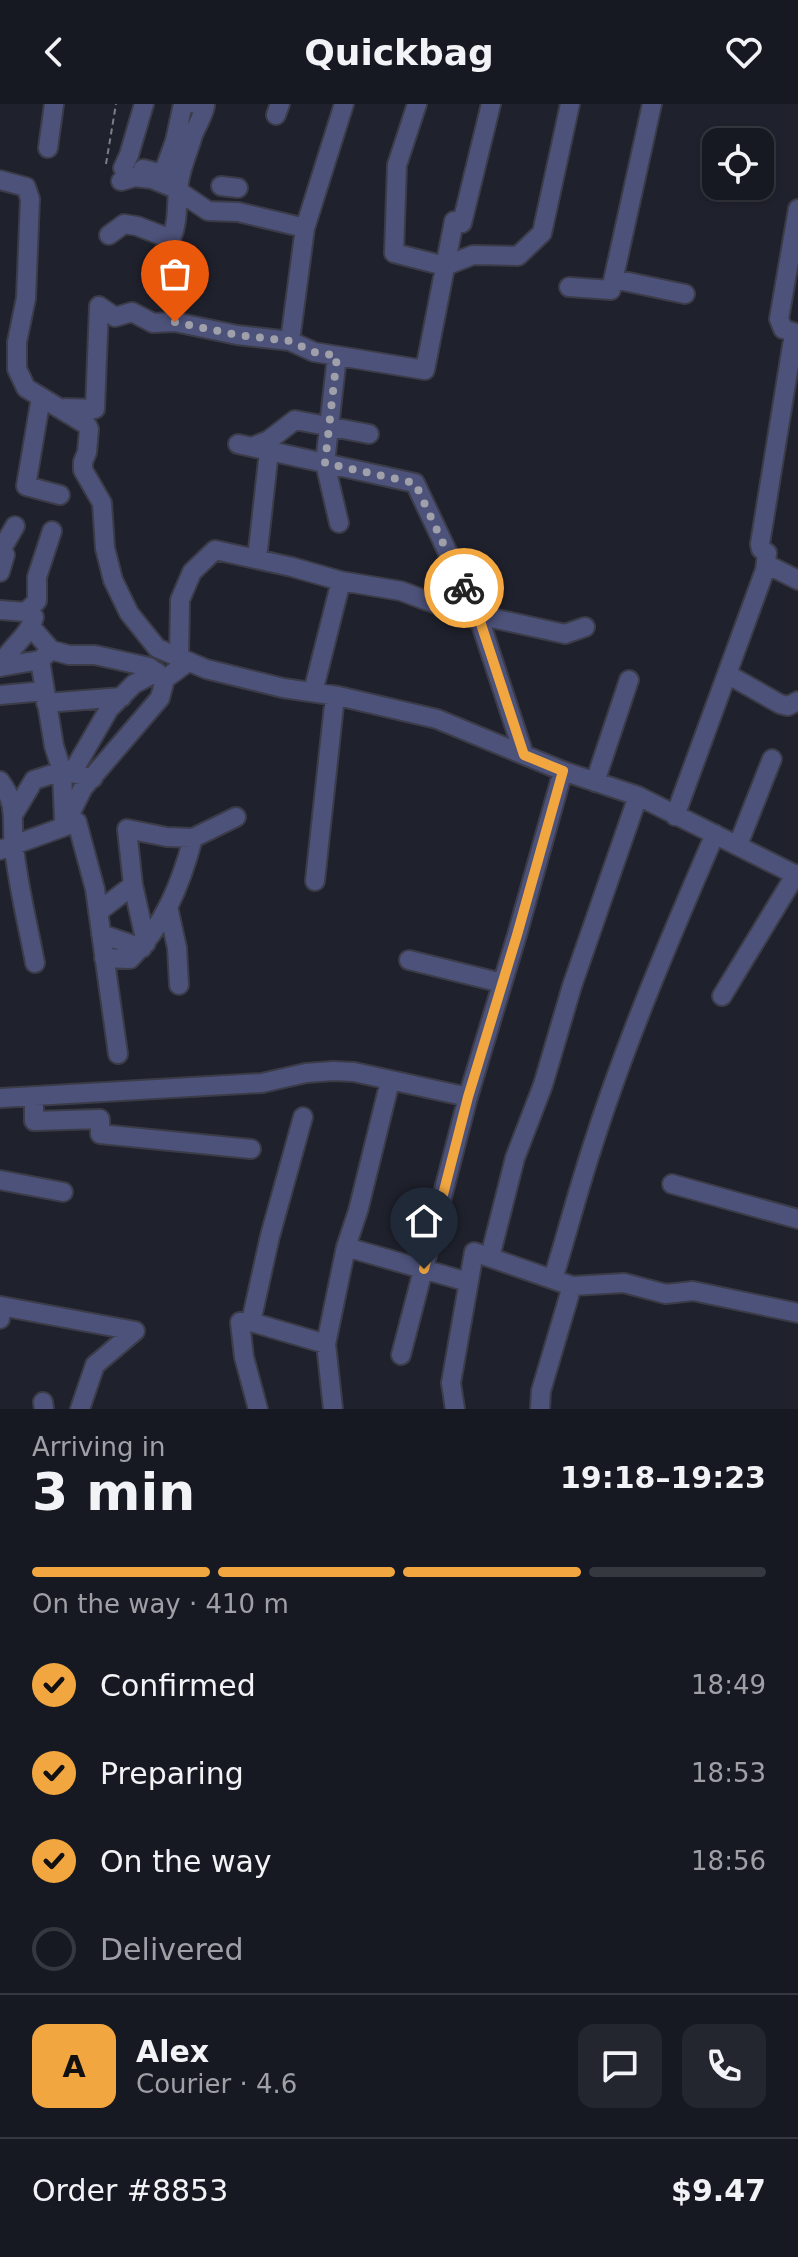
<!DOCTYPE html>
<meta charset="utf-8">
<style>
:root{--surface:#171922;--page:#24262f;--text:#f1f3f6;--muted:#9ea0a5;--line:#363840;--accent:#f1a63f}
body{margin:0;font-family:"DejaVu Sans",sans-serif;background:var(--page);color:var(--text);height:100vh;display:flex;flex-direction:column;font-size:30px;white-space:nowrap}
*{box-sizing:border-box;margin:0}
p{font-size:26px;color:var(--muted)}
.icon{flex:none;width:44px;height:44px;fill:none;stroke:currentColor;stroke-width:2;stroke-linecap:round;stroke-linejoin:round}
.map{position:relative;height:1305px;overflow:hidden}
.panel{display:flex;flex-direction:column;background:var(--surface);flex:1}
.panel>*{flex:none}
.fabs{position:absolute;left:702px;top:24px;display:grid;gap:16px}
.fabs a{display:grid;place-items:center;width:72px;height:72px;border-radius:16px;background:var(--surface);box-shadow:0 2px 6px #0004,0 0 0 2px var(--line);font-size:40px}
.pin{position:absolute;display:grid;place-items:center;width:68px;height:68px;color:#fff;margin:-82px -34px;border-radius:50% 50% 50% 0;rotate:-45deg;box-shadow:0 0 8px #0007}
.pin .icon{rotate:45deg}
.courier{position:absolute;display:grid;place-items:center;width:80px;height:80px;margin:-40px;border:6px solid #f1a63f;border-radius:50%;background:#fff;color:#222;box-shadow:0 2px 10px #0007}
.overview em{font-style:normal;font-weight:700}
.overview div{display:flex;flex-direction:column-reverse}
.overview{display:flex;align-items:center;justify-content:space-between;height:136px;padding:0 32px}
h1{font-size:52px;font-weight:700;line-height:60px}
.bar{display:grid;grid-template-columns:repeat(4,1fr);gap:12px 8px;align-content:center;height:96px;padding:0 32px}
.bar i{height:10px;border-radius:6px;background:var(--line)}
.bar .on{background:var(--accent)}
.bar p{grid-column:span 4}
.line{display:flex;align-items:center;gap:20px;padding:0 32px;border-top:2px solid var(--line)}
.line div{flex:1}
.round{display:grid;place-items:center;flex:none;width:84px;height:84px;border-radius:16px;background:var(--page)}
ol{padding:0 32px;list-style:none}
li{display:flex;align-items:center;gap:24px;height:88px}
li p{margin-inline-start:auto}
li .icon{padding:8px;border-radius:50%;background:var(--accent);color:#111;stroke-width:4}
li:last-child{color:var(--muted)}
li i{width:44px;height:44px;border:4px solid var(--line);border-radius:50%}
header{display:flex;justify-content:space-between;align-items:center;height:104px;padding:0 32px;background:var(--surface);font-size:36px;font-weight:700}
.map>svg:first-child{display:block}
.lines{fill:none;stroke-linecap:round;stroke-linejoin:round}
.minor-casing{stroke:#3b3c48;stroke-width:22}
.path{stroke:#7c7e88;stroke-width:2;stroke-dasharray:6 4;stroke-linecap:butt}
.minor{stroke:#4d527a;stroke-width:18}
.done{stroke:#9fa0aa;stroke-width:8;stroke-dasharray:0 14.4}
.route{stroke:#f1a63f;stroke-width:10}
</style>
<header><svg class="icon" aria-label="back" viewBox="0 0 24 24"><path d="M15 5l-7 7 7 7"/></svg>Quickbag<svg class="icon" aria-label="heart" viewBox="0 0 24 24"><path d="M12 20l-8-8c-3-5 5-10 8-4 3-6 11-1 8 4z"/></svg></header>
<div class="map">
<svg width="798" height="1305" viewBox="0 0 798 1305">
<rect width="100%" height="100%" fill="#1f212d"/>
<g class="lines">
<g class="minor-casing">
<path id="minor" d="M417,0L397,61L394,149L445,162L473,151L518,152L542,129L570,0
M276,11L280,0
M48,44L54,0
M123,64L129,51L144,0
M143,65L163,70L175,37L183,0
M0,76L26,83L30,95L26,194L17,238V265L26,284L87,321L89,325L87,348L83,358V366L102,399L105,444L113,476L129,509L157,544L206,565L283,584L338,592L437,615L563,667L638,692L798,772
M121,77L135,73L152,75L174,84L208,107L238,108L305,124L344,0
M221,82L238,84
M109,131L124,120L137,122L171,135C180,115 175,94 180,73C183,59 189,45 193,31C197,21 203,12 205,2L195,0
M614,175L685,190
M569,183L611,186L652,0
M99,202L115,213L132,208L153,219L175,218L237,231L290,237L305,124
M290,237L314,248L425,266L454,117L462,119L491,0
M337,252L325,359L339,419
M41,293L26,382L60,391
M65,304L95,305L99,202
M238,340L415,379L480,517L524,651
M252,343L269,336L295,316L369,330
M258,446L269,347
M766,460L798,476
M0,468L5,451L0,448L15,422
M0,506L26,508L37,497V473L52,427
M31,523L51,546L69,551H95L149,563L165,575L188,558
M179,554L180,496L192,468L215,446L292,463L341,477L401,487L476,515L487,513L565,530L585,523
M40,556L54,642L62,667L64,718
M0,563C8,544 29,533 34,513
M0,563L40,556L49,548
M727,570L780,600L788,602L798,597
M313,588L341,477
M0,591L44,587
M46,599L122,593
M93,674L72,669L109,605L134,580L157,568
M0,677C18,701 11,716 14,743C18,782 28,821 35,859
M595,678L629,576
M13,711L34,676L62,667
M675,712L765,466L767,449L761,445L760,440L793,236V228L783,225L779,215L798,105
M64,722L83,684L160,594L165,575
M738,741L772,655
M0,746L77,718L95,785L118,950
M315,777L335,592
M168,803L177,844L179,881
M98,808L133,781
M101,830L142,844
M146,839L133,781L127,725L167,733L193,734
M104,854L130,855C164,822 181,780 193,734L236,713
M409,856L502,879
M722,892L796,770
M34,992V1017L100,1015V1030L251,1045
M0,994L262,979L306,969L333,967L354,968L468,993
M0,1076L63,1088
M672,1080L798,1115
M346,1143L468,1178
M490,1153L515,1054L543,981L572,882L638,692
M553,1175C566,1133 577,1090 591,1047C625,939 670,834 715,730
M0,1215L1,1202L135,1227L95,1261L80,1305
M251,1218L270,1132L303,1013
M401,1251L468,993L517,831L563,667
M43,1298L44,1305
M258,1305L244,1253L240,1218H251L326,1240
M333,1305L326,1240L346,1143L358,1107L390,977
M455,1305L451,1279L474,1148L572,1182L624,1179L666,1190L693,1187L798,1209
M540,1305L541,1287L572,1182"/>
</g>
<path class="path" d="M106,60L116,0"/>
<use href="#minor" class="minor"/>
</g>
<g class="lines">
<path class="done" d="M175,218L237,231L290,237L314,248L337,252L325,359L415,379L464,484"/>
<path class="route" d="M424,1165L468,993L517,831L563,667L524,651L480,517L464,484"/>
</g>
</svg>
<div class="fabs">
<a><svg class="icon" aria-label="locate" viewBox="0 0 24 24"><circle cx="12" cy="12" r="6"/><path d="M12 2v4M12 18v4M2 12h4M18 12h4"/></svg></a>
</div>
<div class="pin" style="left:175px;top:218px;background:#ea580c"><svg class="icon" aria-label="bag" viewBox="0 0 24 24"><path d="M5 8h14l-1 12H6zM9 8a3 3 0 0 1 6 0"/></svg></div>
<div class="pin" style="left:424px;top:1165px;background:#1f2937"><svg class="icon" aria-label="home" viewBox="0 0 24 24"><path d="M3 11l9-7 9 7M6 9v11h12V9"/></svg></div>
<div class="courier" style="left:464px;top:484px"><svg class="icon" aria-label="bike" viewBox="0 0 24 24"><circle cx="6" cy="16" r="4"/><circle cx="18" cy="16" r="4"/><path d="M6 16l4-8h5l3 8M10 8l3 8H6M13 5h3"/></svg></div>
</div>
<section class="panel">
<div class="overview"><div><h1>3 min</h1><p>Arriving in</p></div><em>19:18–19:23</em></div>
<div class="bar"><i class="on"></i><i class="on"></i><i class="on"></i><i></i><p>On the way · 410 m</p></div>
<ol>
<li><svg class="icon" aria-label="check" viewBox="0 0 24 24"><path d="M5 12l5 5 9-10"/></svg>Confirmed<p>18:49</p></li>
<li><svg class="icon" aria-label="check" viewBox="0 0 24 24"><path d="M5 12l5 5 9-10"/></svg>Preparing<p>18:53</p></li>
<li><svg class="icon" aria-label="check" viewBox="0 0 24 24"><path d="M5 12l5 5 9-10"/></svg>On the way<p>18:56</p></li>
<li><i></i>Delivered</li>
</ol>
<div class="line" style="height:144px"><b class="round" style="background:var(--accent);color:#111">A</b><div><b>Alex</b><p>Courier · 4.6</p></div><a class="round"><svg class="icon" aria-label="chat" viewBox="0 0 24 24"><path d="M4 5h16v11H9l-5 4z"/></svg></a><a class="round"><svg class="icon" aria-label="phone" viewBox="0 0 24 24"><path d="M5 4h4l2 5-3 2q2 4 5 5l2-3 5 2v4C11 20 4 13 5 4z"/></svg></a></div>
<div class="line" style="height:104px"><div>Order #8853</div><b>$9.47</b></div>
</section>
